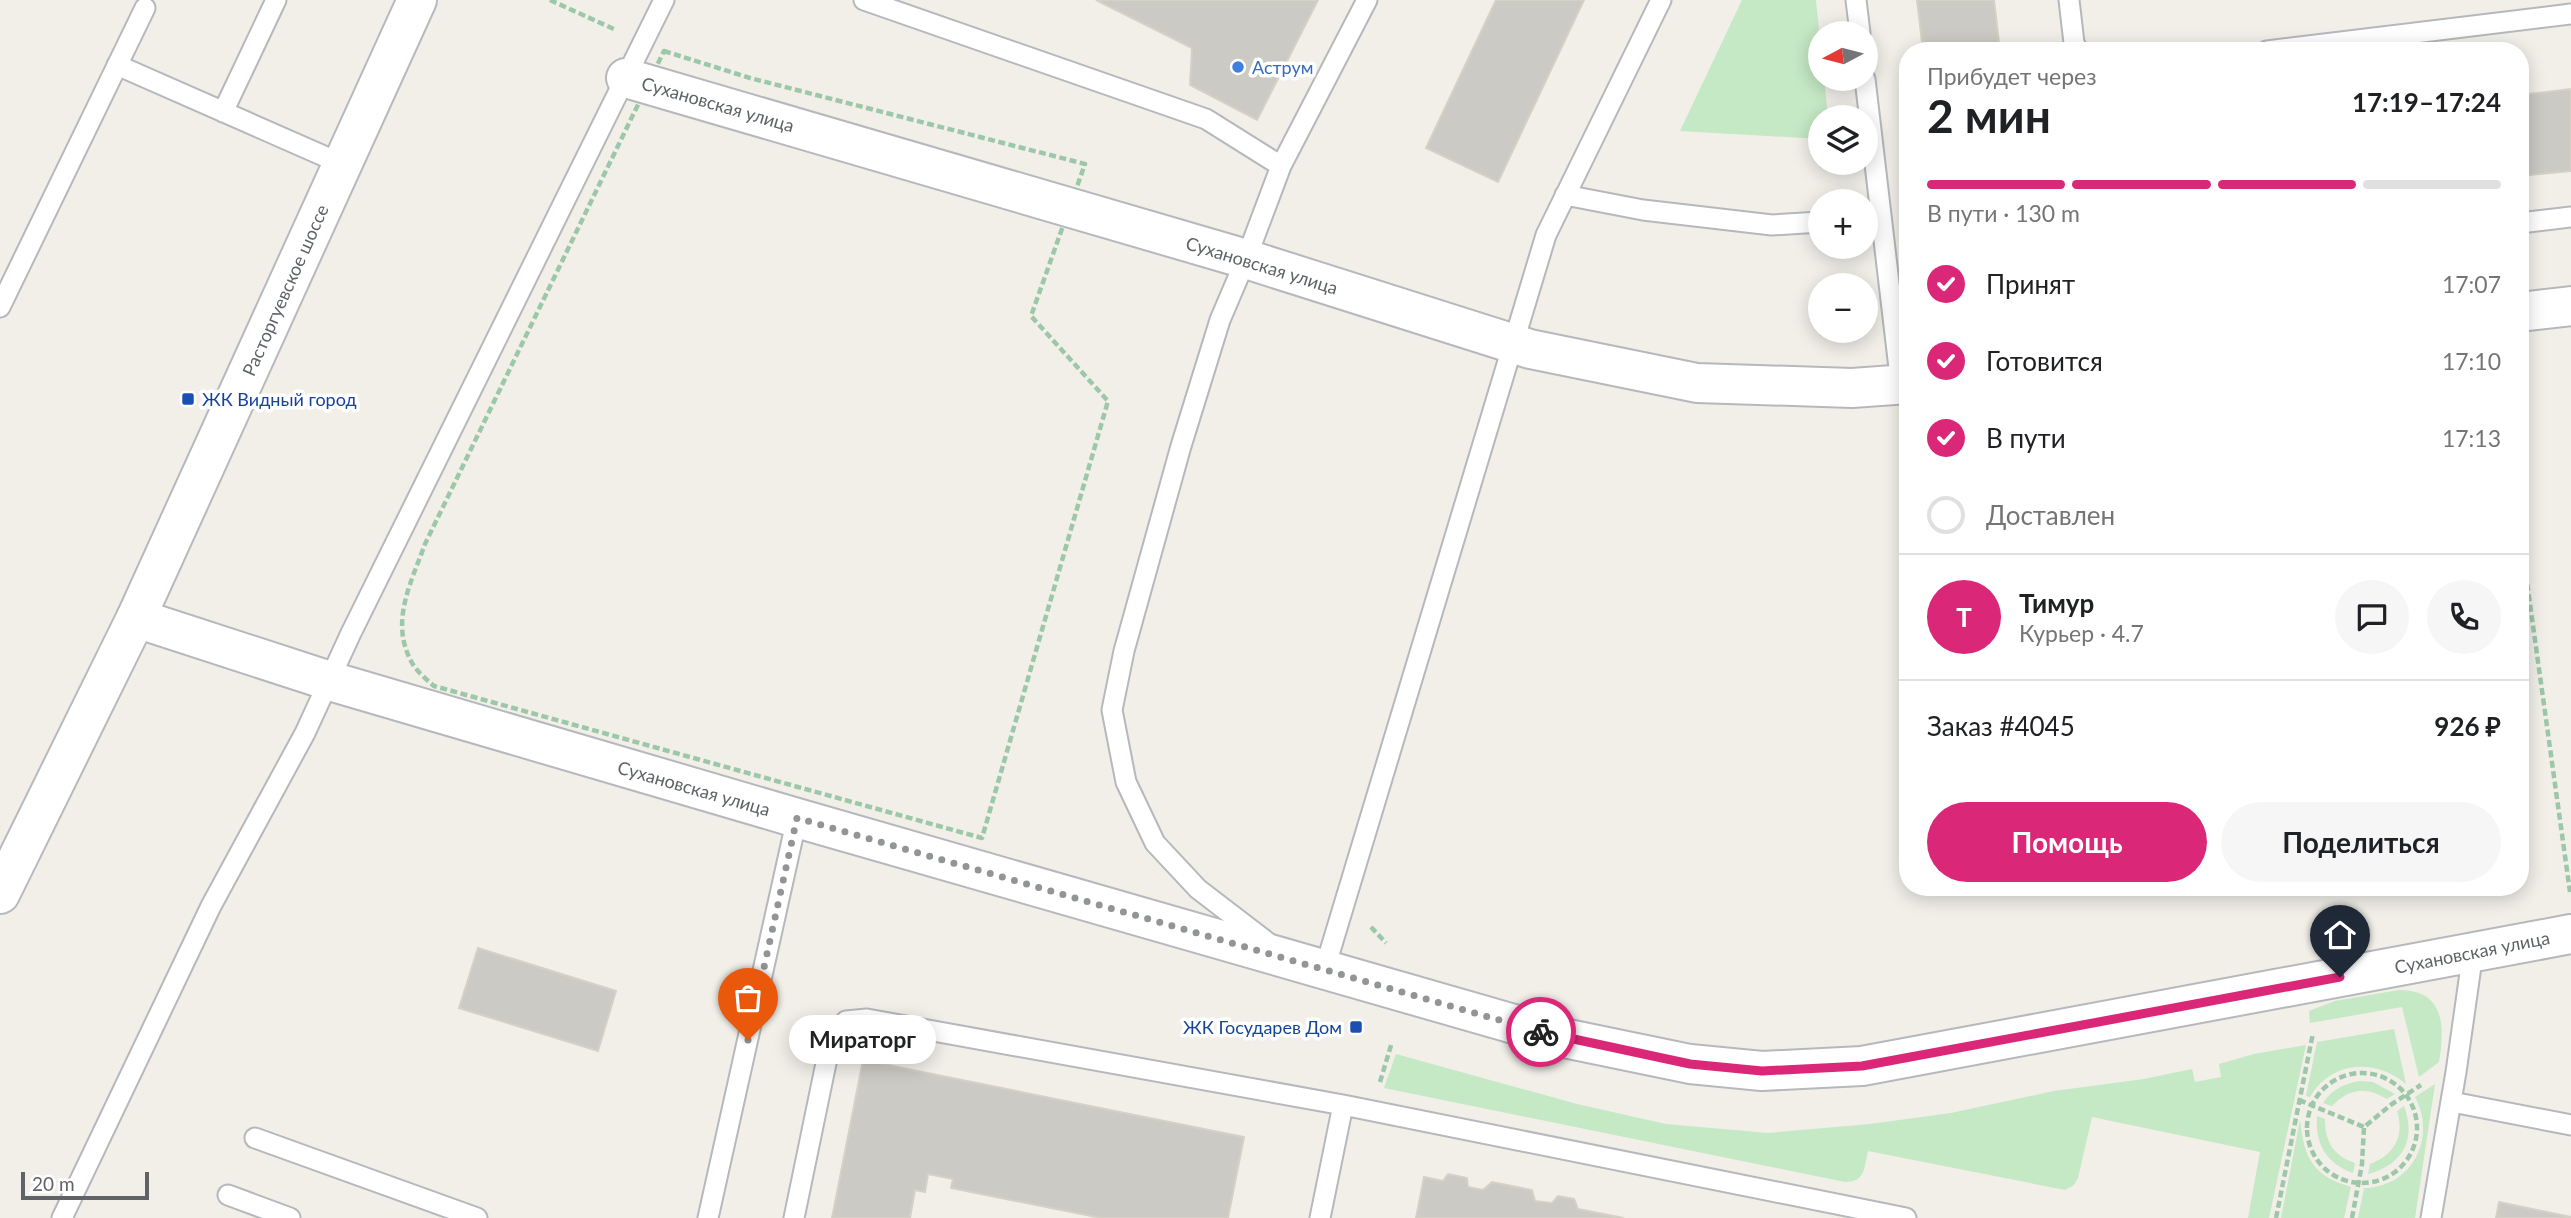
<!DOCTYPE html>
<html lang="ru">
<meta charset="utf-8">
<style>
:root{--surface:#fff;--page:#f6f6f6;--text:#202124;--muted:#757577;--line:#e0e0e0;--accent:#db2777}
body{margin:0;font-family:Lato,sans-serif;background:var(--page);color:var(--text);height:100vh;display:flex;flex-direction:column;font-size:26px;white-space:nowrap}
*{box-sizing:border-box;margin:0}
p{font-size:23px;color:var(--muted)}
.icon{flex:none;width:38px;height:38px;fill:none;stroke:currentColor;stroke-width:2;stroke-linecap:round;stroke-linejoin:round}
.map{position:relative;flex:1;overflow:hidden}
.details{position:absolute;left:1899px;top:42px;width:630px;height:854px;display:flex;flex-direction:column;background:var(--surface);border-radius:28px;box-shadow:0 4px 18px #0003}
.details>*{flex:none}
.needle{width:46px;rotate:263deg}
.buttons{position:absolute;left:1808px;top:21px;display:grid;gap:14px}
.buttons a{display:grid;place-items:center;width:70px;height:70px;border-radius:50%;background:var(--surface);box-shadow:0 4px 18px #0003;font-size:35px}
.scale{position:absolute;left:21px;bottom:18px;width:128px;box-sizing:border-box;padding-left:7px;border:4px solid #5f6368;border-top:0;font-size:19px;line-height:24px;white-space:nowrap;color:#5f6368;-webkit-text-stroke:5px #fff;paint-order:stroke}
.pin{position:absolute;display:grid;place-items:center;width:60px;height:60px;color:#fff;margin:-72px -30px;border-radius:50% 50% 50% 0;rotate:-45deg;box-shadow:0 0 7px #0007}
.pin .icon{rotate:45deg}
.courier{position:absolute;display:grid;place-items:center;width:70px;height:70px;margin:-35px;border:5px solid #db2777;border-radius:50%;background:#fff;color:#222;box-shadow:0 2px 9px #0007}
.bubble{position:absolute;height:49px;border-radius:24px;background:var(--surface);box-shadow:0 4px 18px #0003;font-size:23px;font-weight:700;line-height:49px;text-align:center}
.headline em{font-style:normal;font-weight:700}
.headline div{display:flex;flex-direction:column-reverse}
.headline{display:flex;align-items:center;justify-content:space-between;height:119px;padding:0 28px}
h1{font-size:46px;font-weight:700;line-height:52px}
.bar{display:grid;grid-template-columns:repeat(4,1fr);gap:10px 7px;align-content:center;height:84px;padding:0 28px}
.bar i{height:9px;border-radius:5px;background:var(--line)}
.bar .current{background:var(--accent)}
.bar p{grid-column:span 4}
.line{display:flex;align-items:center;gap:18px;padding:0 28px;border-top:2px solid var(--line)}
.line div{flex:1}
.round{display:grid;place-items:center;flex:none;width:74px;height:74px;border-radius:37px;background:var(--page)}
ol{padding:0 28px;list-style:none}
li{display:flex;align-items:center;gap:21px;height:77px}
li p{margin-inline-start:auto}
li .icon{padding:7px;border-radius:50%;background:var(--accent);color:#fff;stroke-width:4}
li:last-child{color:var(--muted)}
li i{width:38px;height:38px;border:4px solid var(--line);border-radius:50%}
.button{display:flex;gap:14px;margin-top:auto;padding:14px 28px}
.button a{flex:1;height:80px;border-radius:42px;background:var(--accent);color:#fff;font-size:28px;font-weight:700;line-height:80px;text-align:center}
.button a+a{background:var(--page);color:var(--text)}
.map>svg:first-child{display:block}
.green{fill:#c5e8c5}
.building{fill:#cccac5;stroke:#d6d1c6;stroke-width:2}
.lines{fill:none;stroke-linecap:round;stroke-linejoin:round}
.service-casing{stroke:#b5b8bc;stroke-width:23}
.minor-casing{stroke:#b5b8bc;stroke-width:42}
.tertiary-casing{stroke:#b5b8bc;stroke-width:42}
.secondary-casing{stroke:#b6babf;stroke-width:42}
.path{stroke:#9cc7a9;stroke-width:4.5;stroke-dasharray:7 3.5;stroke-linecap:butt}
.service{stroke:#fff;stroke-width:19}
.minor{stroke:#fff;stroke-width:38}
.tertiary{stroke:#fff;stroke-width:38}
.secondary{stroke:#fff;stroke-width:38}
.done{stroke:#929495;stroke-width:7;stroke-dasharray:0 12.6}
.route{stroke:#db2777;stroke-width:9}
.shop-dot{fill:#3f7fe0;stroke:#fff;stroke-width:2.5}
.transit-dot{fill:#1a4fb4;stroke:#fff;stroke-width:2.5}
.labels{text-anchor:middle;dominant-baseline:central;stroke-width:7;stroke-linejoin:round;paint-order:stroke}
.shop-label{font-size:18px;fill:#366cbe;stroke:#fff;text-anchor:start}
.street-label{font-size:18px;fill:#5f6368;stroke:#fff}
.transit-label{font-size:18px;fill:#164399;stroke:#fff;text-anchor:start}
</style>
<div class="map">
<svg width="2571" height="1218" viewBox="0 0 2571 1218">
<rect width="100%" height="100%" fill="#f1efe8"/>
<path class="green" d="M1742,0H1816L1820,41V79H1824L1828,117H1820V139L1680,131Z
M2399,990C2445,990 2445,1027 2439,1062L2419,1077L2402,1007L2310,1023L2309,1011L2335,1001Z
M2394,1029L2406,1084C2375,1058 2331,1061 2310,1097L2306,1096L2317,1042Z
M2306,1045L2269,1218H2248L2260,1152L2092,1117L2078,1178L2074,1185L2065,1190L1868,1151C1864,1167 1866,1182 1845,1182L1384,1088L1396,1054L1577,1104L1666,1124L1768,1133L1870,1124L1951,1113L2054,1091L2144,1079L2192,1069L2195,1082L2221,1077L2219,1064L2254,1054Z
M2359,1081L2373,1082L2395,1094L2387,1099C2366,1086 2349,1088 2332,1106L2323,1103C2332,1089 2344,1084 2359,1081Z
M2435,1084L2415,1218H2358L2364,1188C2412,1187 2437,1138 2415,1097Z
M2404,1106C2417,1140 2402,1165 2368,1174L2370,1164C2394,1155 2405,1136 2397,1111Z
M2317,1116L2325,1119C2325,1141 2333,1156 2355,1163L2353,1173C2326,1163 2315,1144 2317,1116Z
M2300,1120C2304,1158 2313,1176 2351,1187L2344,1218H2281Z"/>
<path class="building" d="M1096,0H1318L1257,120L1190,85L1192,48Z
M1496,0H1584L1498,182L1426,148Z
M1917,0H1994L2000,51H1923Z
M2571,89V171L2520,176V95Z
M478,948L616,991L598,1051L459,1008Z
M863,1060L1244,1137L1228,1218H1101L951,1188L953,1179L928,1174L925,1192L915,1190L910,1218H832Z
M1448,1174L1467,1178L1468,1187L1483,1190L1492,1182L1532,1190L1535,1201L1552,1203L1558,1196L1574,1199L1578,1209L1624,1218H1416L1424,1177L1443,1181Z
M2499,1202L2571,1217V1218H2496Z"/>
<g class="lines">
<g class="service-casing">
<path id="service" d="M864,0L1206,119L1281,166
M1856,0L1860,33
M2069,0L2074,43L2078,51
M2267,51L2571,14
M117,65L342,164
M1865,79L1901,385
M223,112L276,0
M1565,195L1643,210L1772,225L1820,222
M2520,223L2571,217
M0,307L145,8
M1267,942L1198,889L1155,843L1126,782L1112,710L1124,651L1181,446L1220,320L1246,259L1281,166L1367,0
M1324,971L1546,235L1661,0
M2452,1102L2571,1125
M255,1138L477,1218
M228,1195L290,1218
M62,1218L211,906L305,733L351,633L664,0
M708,1218L797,818
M794,1218L831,1039L846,1021L867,1019L1343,1105
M1320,1218L1343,1105L1906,1218
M2431,1218L2456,1072L2473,952"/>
</g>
<g class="minor-casing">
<path id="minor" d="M626,78L1246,259L1530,349L1697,383L1852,388L1908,384
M2520,312L2571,306"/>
</g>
<g class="tertiary-casing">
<path id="tertiary" d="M136,618L330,681L797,818L1559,1037L1690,1064L1762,1071L1862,1066L2571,934"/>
</g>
<g class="secondary-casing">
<path id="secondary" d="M0,894L136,618L417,0"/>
</g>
<path class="path" d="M550,0L616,30
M664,51L750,78L1085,164L1031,316L1108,401L982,838L434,686C426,679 416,671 411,661C390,621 411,583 425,544Z
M2520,532L2570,892
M1371,927L1386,943
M2307 1128a55 55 0 1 1 110 0a55 55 0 1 1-110 0Z
M1380,1082L1392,1042
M2299,1100L2364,1127
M2276,1218L2313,1033
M2352,1218L2362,1164L2364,1127L2392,1104L2421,1085"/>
<use href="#service" class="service"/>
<use href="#minor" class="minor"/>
<use href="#tertiary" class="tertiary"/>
<use href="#secondary" class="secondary"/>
</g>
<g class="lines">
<path class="done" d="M748,1040L797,818L1541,1032"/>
<path class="route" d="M1541,1032L1690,1064L1762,1071L1862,1066L2340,977"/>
</g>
<circle class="shop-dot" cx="1238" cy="67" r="7"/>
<g class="transit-dot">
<rect x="181" y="392" width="14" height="14" rx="3.5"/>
<rect x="1349" y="1020" width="14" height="14" rx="3.5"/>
</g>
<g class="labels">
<g class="shop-label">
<text x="1252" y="67">Аструм</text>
</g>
<g class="street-label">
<text transform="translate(718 104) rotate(16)">Сухановская улица</text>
<text transform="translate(1262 265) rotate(17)">Сухановская улица</text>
<text transform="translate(285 290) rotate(-66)">Расторгуевское шоссе</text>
<text transform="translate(694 788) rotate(16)">Сухановская улица</text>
<text transform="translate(2472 952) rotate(-11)">Сухановская улица</text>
</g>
<g class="transit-label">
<text x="202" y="399">ЖК Видный город</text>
<text x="1342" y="1027" text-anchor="end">ЖК Государев Дом</text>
</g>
</g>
</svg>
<div class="buttons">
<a><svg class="needle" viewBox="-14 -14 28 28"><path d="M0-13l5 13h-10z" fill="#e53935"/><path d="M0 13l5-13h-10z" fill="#757577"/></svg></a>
<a><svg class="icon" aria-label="layers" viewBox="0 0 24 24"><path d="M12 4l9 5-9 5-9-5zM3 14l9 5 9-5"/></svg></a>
<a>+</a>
<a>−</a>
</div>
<div class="scale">20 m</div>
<div class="pin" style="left:748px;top:1040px;background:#ea580c"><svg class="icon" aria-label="bag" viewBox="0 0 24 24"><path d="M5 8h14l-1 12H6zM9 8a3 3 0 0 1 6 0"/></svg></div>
<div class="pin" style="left:2340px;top:977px;background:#1f2937"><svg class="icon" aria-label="home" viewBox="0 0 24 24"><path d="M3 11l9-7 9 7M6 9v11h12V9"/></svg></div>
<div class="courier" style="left:1541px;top:1032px"><svg class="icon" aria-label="bike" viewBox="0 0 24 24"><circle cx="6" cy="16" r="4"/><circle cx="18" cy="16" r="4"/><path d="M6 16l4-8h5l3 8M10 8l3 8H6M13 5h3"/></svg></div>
<div class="bubble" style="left:789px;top:1015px;width:147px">Мираторг</div>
<section class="details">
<div class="headline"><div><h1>2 мин</h1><p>Прибудет через</p></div><em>17:19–17:24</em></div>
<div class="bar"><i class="current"></i><i class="current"></i><i class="current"></i><i></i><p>В пути · 130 m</p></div>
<ol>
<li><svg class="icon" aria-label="check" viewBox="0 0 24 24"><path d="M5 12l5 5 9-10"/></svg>Принят<p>17:07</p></li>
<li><svg class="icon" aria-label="check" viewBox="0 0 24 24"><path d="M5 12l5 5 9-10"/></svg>Готовится<p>17:10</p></li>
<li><svg class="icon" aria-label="check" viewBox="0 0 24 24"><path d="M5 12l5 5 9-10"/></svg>В пути<p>17:13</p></li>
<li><i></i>Доставлен</li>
</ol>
<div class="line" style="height:126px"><b class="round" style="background:var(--accent);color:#fff">Т</b><div><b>Тимур</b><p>Курьер · 4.7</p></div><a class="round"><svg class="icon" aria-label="chat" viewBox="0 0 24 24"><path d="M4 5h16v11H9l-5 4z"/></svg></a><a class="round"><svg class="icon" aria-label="phone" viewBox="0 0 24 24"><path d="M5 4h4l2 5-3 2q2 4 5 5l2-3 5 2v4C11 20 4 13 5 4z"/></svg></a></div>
<div class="line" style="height:91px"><div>Заказ #4045</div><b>926 ₽</b></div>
<div class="button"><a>Помощь</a><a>Поделиться</a></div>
</section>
</div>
